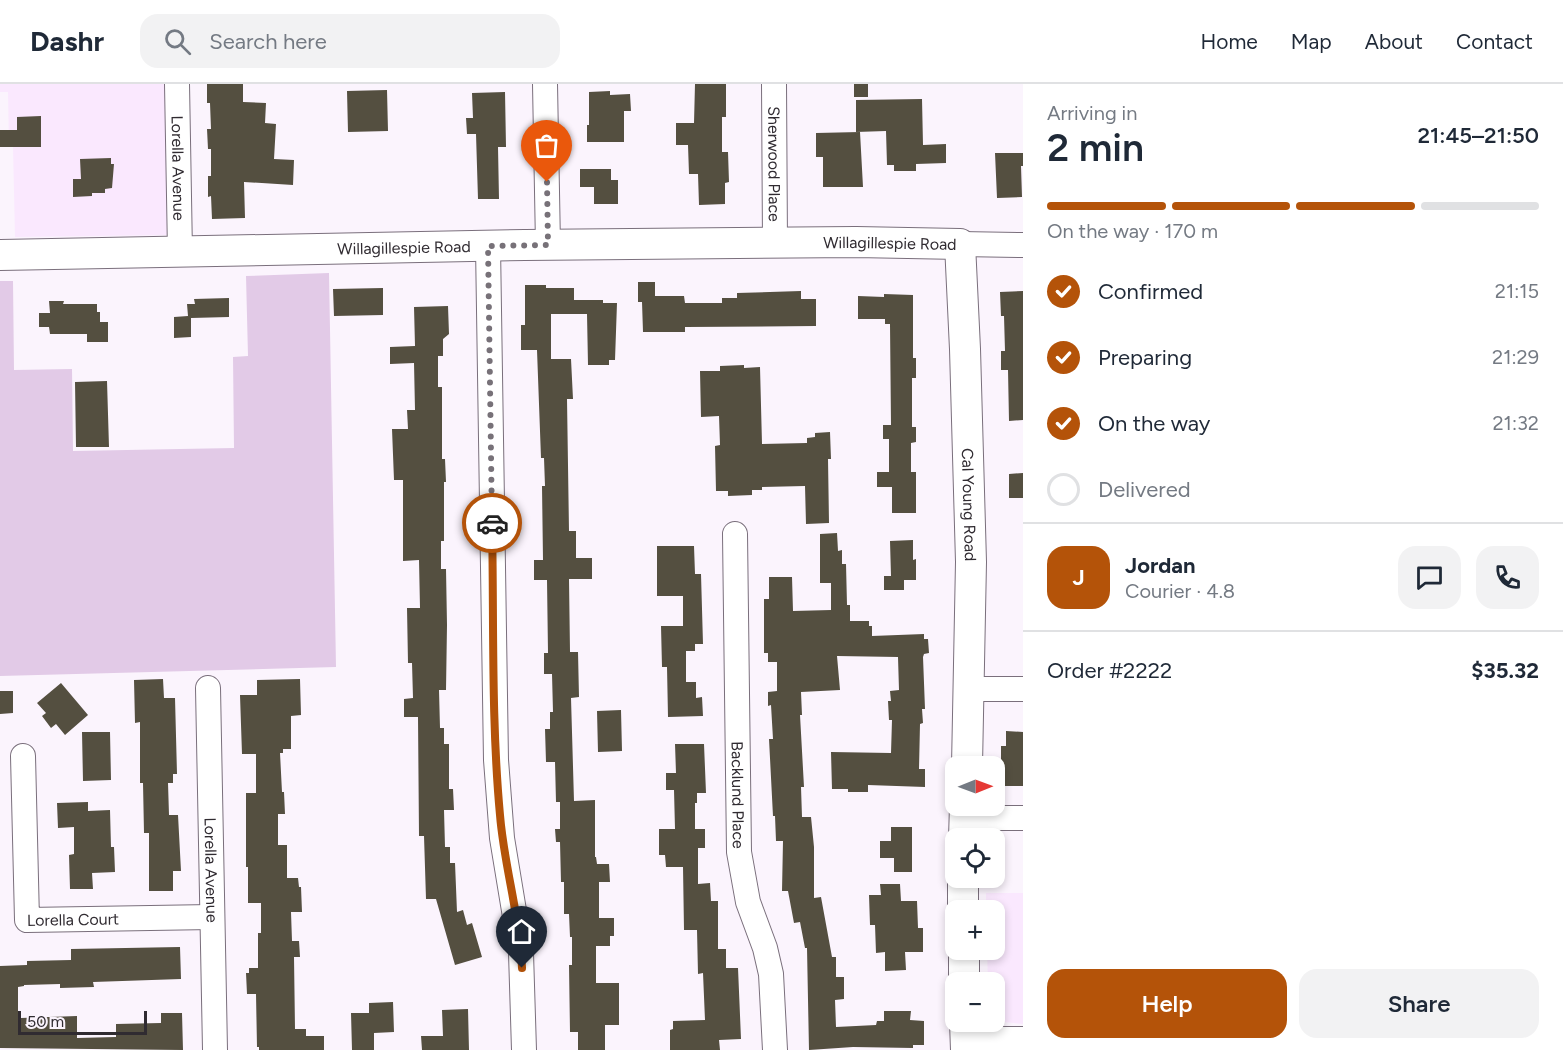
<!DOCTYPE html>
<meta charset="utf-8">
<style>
:root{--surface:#fff;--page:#f2f2f3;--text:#1f2937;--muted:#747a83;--line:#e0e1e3;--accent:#b45309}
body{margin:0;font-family:Figtree,sans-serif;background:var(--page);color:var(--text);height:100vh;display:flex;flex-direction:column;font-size:22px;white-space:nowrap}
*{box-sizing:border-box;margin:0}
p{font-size:20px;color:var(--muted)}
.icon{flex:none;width:33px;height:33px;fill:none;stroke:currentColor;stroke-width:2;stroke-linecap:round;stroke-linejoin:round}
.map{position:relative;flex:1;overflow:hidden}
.drawer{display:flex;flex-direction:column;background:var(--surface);width:540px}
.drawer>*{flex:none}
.needle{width:39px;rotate:89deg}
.buttons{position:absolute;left:945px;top:672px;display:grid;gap:12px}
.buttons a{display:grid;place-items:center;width:60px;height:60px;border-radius:12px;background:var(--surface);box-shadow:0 3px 9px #0003;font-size:30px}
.scale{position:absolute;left:18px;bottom:15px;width:129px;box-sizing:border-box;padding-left:6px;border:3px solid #302b31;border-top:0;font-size:16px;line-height:21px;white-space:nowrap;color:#302b31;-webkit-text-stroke:4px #fbf4fd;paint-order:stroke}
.pin{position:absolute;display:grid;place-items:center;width:51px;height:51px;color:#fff;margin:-62px -26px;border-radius:50% 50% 50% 0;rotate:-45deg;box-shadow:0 0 6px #0007}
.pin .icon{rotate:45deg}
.courier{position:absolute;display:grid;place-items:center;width:60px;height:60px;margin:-30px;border:4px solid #b45309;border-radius:50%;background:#fff;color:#222;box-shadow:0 2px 8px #0007}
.summary em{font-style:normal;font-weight:600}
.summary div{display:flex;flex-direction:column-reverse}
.summary{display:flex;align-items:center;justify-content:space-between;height:102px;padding:0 24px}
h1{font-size:39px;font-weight:600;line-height:45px}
.bar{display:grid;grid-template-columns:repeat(4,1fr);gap:9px 6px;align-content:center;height:72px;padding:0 24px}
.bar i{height:8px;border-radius:4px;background:var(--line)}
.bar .on{background:var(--accent)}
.bar p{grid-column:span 4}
.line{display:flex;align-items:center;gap:15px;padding:0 24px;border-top:2px solid var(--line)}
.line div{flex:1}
.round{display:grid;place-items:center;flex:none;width:63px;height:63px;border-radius:18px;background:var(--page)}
ol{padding:0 24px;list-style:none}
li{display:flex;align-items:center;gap:18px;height:66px}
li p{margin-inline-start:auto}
li .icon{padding:6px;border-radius:50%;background:var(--accent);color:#fff;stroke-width:4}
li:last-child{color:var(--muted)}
li i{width:33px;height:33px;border:3px solid var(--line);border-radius:50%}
.button{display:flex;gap:12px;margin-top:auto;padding:12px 24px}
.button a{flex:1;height:69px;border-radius:18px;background:var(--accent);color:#fff;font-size:24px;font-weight:600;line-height:69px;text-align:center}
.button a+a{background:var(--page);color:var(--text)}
header{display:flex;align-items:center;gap:36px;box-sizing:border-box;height:84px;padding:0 30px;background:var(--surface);border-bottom:2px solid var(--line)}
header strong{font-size:28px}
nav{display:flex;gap:33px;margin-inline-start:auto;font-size:21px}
.search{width:420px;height:54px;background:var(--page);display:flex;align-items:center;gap:15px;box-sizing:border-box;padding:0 21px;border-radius:18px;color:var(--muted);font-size:22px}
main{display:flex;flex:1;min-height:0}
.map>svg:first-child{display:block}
.built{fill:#fae8fe}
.green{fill:#e2cae7}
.building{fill:#544f40}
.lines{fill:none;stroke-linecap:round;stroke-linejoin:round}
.minor-casing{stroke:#7a6f7c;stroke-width:26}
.major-casing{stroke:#7a6f7c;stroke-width:32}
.minor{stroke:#fff;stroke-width:24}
.major{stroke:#fff;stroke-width:30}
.done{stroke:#777178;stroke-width:6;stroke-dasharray:0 10.8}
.route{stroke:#b45309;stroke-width:8}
.labels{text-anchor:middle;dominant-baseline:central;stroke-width:6;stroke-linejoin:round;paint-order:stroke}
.street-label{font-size:16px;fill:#302b31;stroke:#fbf4fd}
</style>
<header>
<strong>Dashr</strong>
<div class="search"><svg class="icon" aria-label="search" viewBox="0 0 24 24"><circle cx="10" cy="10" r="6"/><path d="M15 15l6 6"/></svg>Search here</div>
<nav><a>Home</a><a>Map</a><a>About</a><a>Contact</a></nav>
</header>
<main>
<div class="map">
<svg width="1023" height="966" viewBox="0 0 1023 966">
<rect width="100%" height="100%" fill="#fbf4fd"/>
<path class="built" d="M0,0H165L167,151L15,153L13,62H9L8,8H0Z
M986,809H1023V940L995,937L994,898H988L987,866H994V826H986Z"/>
<path class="green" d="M329,189L336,583L0,592V197H13L14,286L72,285L73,367L234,364L233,273L248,272L246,192Z"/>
<path class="building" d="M207,0H243V18L266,19L265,39L276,40L274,75L294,76L293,101L244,98L245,134L212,135L211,112L208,113V92H211V65H208L207,45H211L210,19H207Z
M695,0H726V33H722V68H728L729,98L725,99V120L699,121L698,90H689L688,61H676V39H694Z
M854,0H868V13H854Z
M387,6L388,47L348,48L347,7Z
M610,7V11L630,10L631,27H624V58H587V41H589V8Z
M505,8L506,63H498L499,115H478L476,50H467L466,34H473L472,9Z
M922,15L923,61L946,60V79L916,80V87H894V81H887L886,47L856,48V16Z
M41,32V63H0V46H17V33Z
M860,48L863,103H823V73H816V49Z
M995,69H1023V82H1021L1022,113L997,114Z
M111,74V80H114L112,104L105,105V109H92V112L73,113V95H81L80,75Z
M580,85H611V96H618V120H594V103H580Z
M638,198H655V212H684L685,219H722V214H737V209L801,207V215H816V242L685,243V248H643L642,218H638Z
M525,201H546V204H574V216H603V219H617L615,276H609V281H588L587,230H551V275H571L573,315H567L569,447H576V474H592V495H569L570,568H578L579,613L571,614L574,717L595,716V773H596L597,780H609L610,798H599V834H614V852H610V862H596V899H619V941H605V966H578V948H570L569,881H572V853H570L569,830H564V798H561L560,758H556L555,745H560V718H556L555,678H546L545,645H550V628H553L552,590H544V569H548L547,496H534V476H543L542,402H545L544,374H541L537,266H521V241H525Z
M383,204V231L334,232L333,205Z
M1023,207V336L1009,337L1008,286H1001V267H1005L1004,232H1001L1000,208Z
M884,210L913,211V274H916V294H912V343H916V358L911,359V388H916V429H892V403H877V388H889V355H883V341H891L890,240H885V235H858V212L884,213Z
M229,214V233L191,234V253L174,254V233L188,232L187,220H195L194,215Z
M49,217H64L63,220H97V228H100V238H108V258H87V250H50L49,243H39V229H50Z
M448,222L449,250L443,255V272H438V303H442V375H445L446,398H444V457H441V485H446L447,541L446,606H439L440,644H444V660H449V705H453L454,726H444L445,763H450V779H455L457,828L463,826L467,841L472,839L482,873L455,881L436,815H426L424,752H419L418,633H404V615L413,614L412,579H408L407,524H420L419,476L403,477V396H394L392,345H408L407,326H415L414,279L390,280V263L415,262L414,223Z
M744,281V284L760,283L762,360L807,359V354L815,353V349L830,348L831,375H828L829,439L806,440L805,402L762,403V406H752V411L728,412V407H716L715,362L720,361L719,332L701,333L700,287H720V282Z
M107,297L109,363H76L75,298Z
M1023,389V414H1009V390Z
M837,449L838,467L842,466V480H846L847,521H850V537H869V542H872V552L924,550V555H928L929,569L924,570L923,573L925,625H922L923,639L920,640L919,685H925V703L868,701V708H848V705H832L831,668L891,669L892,636H889L888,617H891L890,607L899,606L898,573L837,572L840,606L801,608L802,631H800L804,703H801L802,733H811L814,763V814L821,813L832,873H836V893H844V915L835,916L836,943L876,941L877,937H884V927H911L910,936L924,937V961H913V964L853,963L809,966L807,864H805L800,838L794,839L788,807H782L783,757H776L775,732H773L769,655H773L771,621L768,622V608L777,607V578H768V569H764V515H769V493H792L793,527L831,526V499H820V450Z
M913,456V476L916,475V496H904V506H884V492H891L890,457Z
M657,462H694L695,490H701L703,560H695V567H686V598H696V614L702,613L703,632L668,633L667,583H662L661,542H683V512H657Z
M163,595L164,614H175L177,690H173V699H168L169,731H178L181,787H173V807H149V749H144L143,699H140V638L135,639L134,596Z
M300,595L301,631L291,632V665H283V669H280L282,708H284L285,730H278V761H287V794H298L299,803H301L302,828H291L292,857H299L300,873H294L295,945H306V952H324V966H259V963H257L256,910H247L246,889H249V884H258V849H261V819H248V783H246V709H256V670H242L240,611H257V596Z
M61,599L88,631L65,651L56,640L51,644L42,632L46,629L37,619Z
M0,607H13V629L0,630Z
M621,626L622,667L598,668L597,627Z
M1006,647L1023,648V702H1001V692H994V682H984V680L1001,679V662H1006Z
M82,648H110L111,696L83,697Z
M675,660H704L706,709H697V719H695V745H705V764H698V800L710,799L711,817H718V865H726V884H738L741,955L719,956L720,966H670V946L673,945V937L705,936L703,889L698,890L697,846H684L683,783H666L665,771H659V745H675L674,706H666V689H676Z
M88,718V727L110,726L111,763H114L115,788L92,789L93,805H70L69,771L74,770V743L58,744L57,719Z
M891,743H912V788H894V774H880V757H891Z
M880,800H900L901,817H917L918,844H923V868H905L906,886L885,887V868L876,869L875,841H870L869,811H881Z
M180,863L181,895L93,898L94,903L60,904V900L24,901V902L18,903V931H21V934L77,932V954L116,953V940L161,939V929H182L183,966L0,964V882L27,881V877L71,876V865Z
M393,918L394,948L374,949V966H352L351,929H369V919Z
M468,925L469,966H422L421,952H443L442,926Z"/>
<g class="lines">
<g class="minor-casing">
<g id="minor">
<path id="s1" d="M177,0L180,168"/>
<path d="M545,0L548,161"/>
<path id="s2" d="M774,0L775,159"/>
<path d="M960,160L1023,161"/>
<path d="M488,162L496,676L502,754L521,869L524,966"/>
<path id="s3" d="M735,450L739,768L748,818L765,864L771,890L775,966"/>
<path id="s4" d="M208,604L215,966"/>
<path d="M969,605H1023"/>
<path id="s5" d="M23,672L27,836L212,833"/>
<path d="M965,734H1023"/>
<path d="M965,955H1023"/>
</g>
</g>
<g class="major-casing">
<g id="major">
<path id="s6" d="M0,171L525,161L856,158L960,160L965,265L971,478L967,682"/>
<path d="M964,754L965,722"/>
<path d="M963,826V794"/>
<path d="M964,866V898"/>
<path d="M965,938L966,966"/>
</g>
</g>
<use href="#minor" class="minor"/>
<use href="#major" class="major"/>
</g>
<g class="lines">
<path class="done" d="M492,439L488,162L548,161L547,98"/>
<path class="route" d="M492,439C494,536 491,634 500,731C504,782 520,832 522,884"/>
</g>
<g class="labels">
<g class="street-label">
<text stroke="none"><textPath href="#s2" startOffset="80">Sherwood Place</textPath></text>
<text stroke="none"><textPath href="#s1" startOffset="84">Lorella Avenue</textPath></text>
<text stroke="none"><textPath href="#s6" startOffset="890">Willagillespie Road</textPath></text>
<text stroke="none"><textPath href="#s6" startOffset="404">Willagillespie Road</textPath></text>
<text stroke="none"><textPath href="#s6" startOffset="1221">Cal Young Road</textPath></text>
<text stroke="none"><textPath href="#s3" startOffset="261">Backlund Place</textPath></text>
<text stroke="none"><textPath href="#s4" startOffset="182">Lorella Avenue</textPath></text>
<text stroke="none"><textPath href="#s5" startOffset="210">Lorella Court</textPath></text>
</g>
</g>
</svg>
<div class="buttons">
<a><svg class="needle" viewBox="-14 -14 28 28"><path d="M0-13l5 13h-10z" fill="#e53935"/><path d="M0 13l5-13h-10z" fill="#747a83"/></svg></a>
<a><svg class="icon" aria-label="locate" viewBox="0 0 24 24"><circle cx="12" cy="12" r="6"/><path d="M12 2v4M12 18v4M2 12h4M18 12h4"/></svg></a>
<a>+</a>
<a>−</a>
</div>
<div class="scale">50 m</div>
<div class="pin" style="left:547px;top:98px;background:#ea580c"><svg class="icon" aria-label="bag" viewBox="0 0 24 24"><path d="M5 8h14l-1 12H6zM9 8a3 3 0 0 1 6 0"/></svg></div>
<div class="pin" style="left:522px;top:884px;background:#1f2937"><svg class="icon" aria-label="home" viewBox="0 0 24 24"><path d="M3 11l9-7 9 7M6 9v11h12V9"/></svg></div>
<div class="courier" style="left:492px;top:439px"><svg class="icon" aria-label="car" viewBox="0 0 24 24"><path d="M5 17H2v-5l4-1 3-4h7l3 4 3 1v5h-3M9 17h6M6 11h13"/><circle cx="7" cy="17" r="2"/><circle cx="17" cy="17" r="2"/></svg></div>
</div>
<section class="drawer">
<div class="summary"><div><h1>2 min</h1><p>Arriving in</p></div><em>21:45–21:50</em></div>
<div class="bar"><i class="on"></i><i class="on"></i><i class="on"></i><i></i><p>On the way · 170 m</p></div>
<ol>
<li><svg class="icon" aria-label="check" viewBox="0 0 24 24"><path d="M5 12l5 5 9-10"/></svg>Confirmed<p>21:15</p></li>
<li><svg class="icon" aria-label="check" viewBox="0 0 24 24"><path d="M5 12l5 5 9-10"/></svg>Preparing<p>21:29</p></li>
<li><svg class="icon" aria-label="check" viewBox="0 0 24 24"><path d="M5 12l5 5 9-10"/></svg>On the way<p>21:32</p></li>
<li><i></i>Delivered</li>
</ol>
<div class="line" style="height:108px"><b class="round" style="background:var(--accent);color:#fff">J</b><div><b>Jordan</b><p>Courier · 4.8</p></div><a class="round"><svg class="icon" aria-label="chat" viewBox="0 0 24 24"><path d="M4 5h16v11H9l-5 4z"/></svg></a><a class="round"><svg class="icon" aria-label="phone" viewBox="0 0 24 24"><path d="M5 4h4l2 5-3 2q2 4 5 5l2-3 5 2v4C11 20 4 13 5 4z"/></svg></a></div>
<div class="line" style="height:78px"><div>Order #2222</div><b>$35.32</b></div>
<div class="button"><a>Help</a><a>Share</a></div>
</section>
</main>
